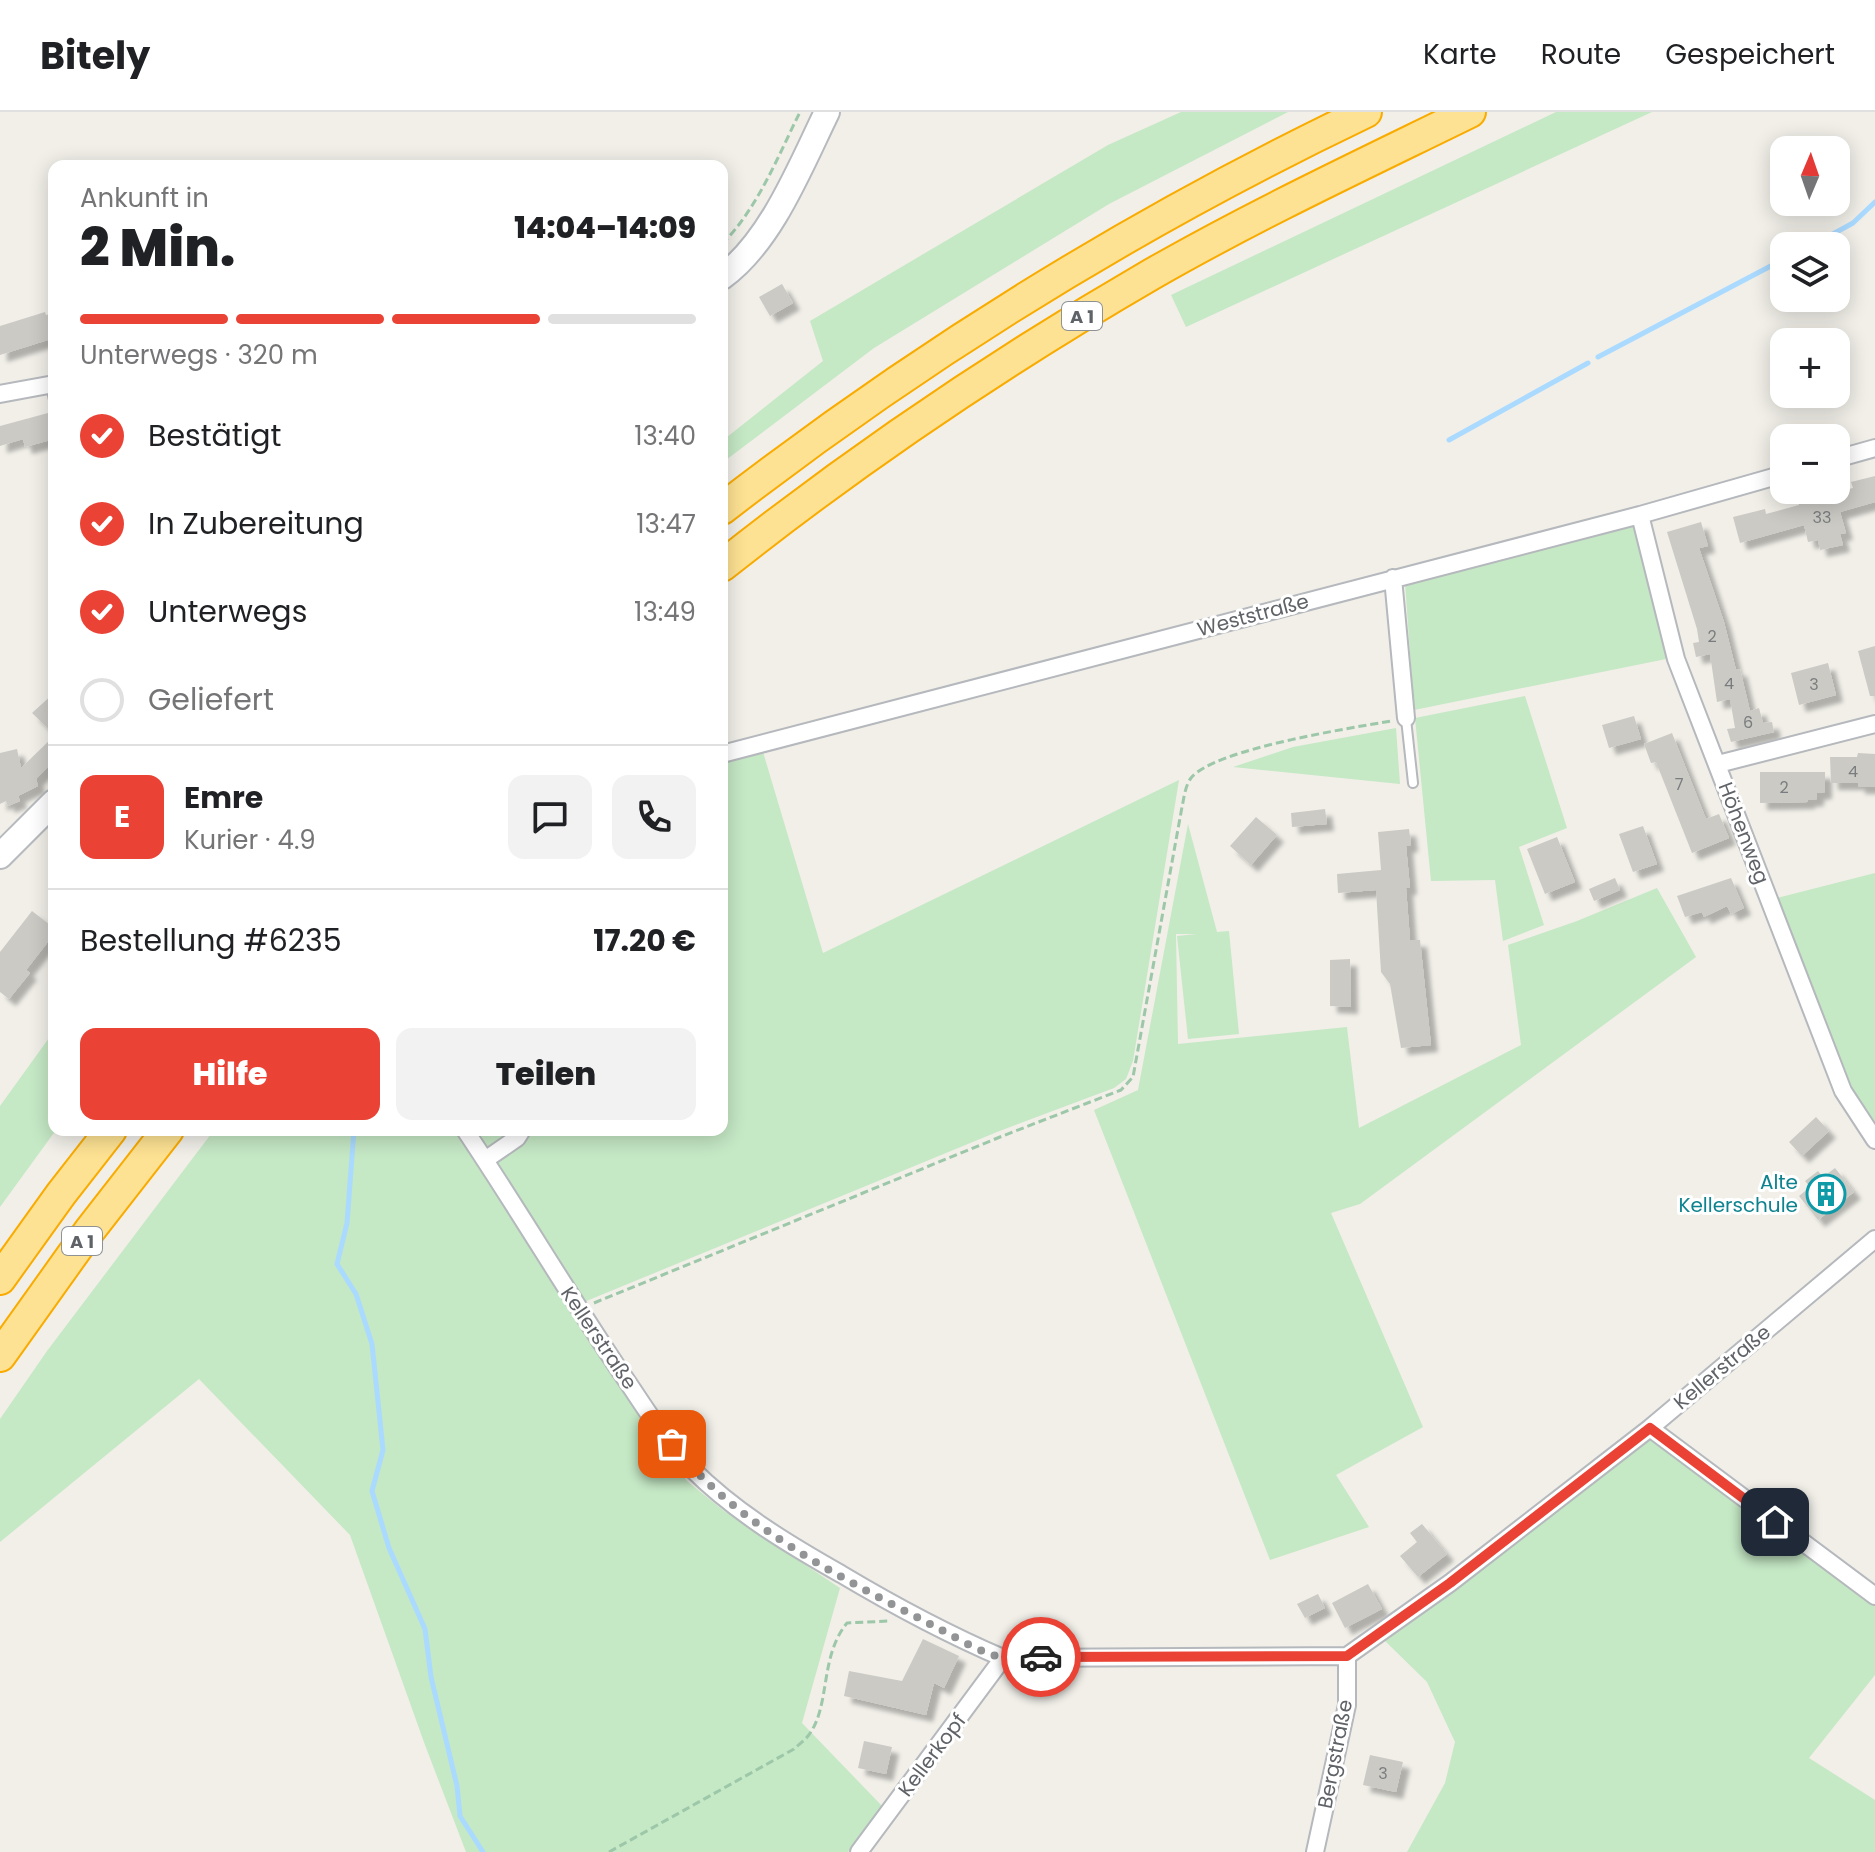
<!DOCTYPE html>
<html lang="de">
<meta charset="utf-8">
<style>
:root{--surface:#fff;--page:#f2f2f2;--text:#202124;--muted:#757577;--line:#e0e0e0;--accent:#ea4335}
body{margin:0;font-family:Poppins,sans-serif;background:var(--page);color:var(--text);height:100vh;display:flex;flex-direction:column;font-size:30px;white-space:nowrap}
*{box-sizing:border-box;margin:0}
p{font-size:26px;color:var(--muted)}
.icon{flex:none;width:44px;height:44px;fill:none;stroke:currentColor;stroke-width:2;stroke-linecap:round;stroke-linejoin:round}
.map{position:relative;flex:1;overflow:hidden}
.side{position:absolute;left:48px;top:48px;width:680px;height:976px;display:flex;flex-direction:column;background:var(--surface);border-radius:16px;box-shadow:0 4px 20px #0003}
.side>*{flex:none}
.needle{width:52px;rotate:2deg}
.tools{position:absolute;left:1770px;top:24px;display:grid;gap:16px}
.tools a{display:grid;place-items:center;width:80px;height:80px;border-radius:16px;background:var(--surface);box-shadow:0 4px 20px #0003;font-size:40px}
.pin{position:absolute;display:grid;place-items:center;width:68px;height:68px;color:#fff;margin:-34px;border-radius:16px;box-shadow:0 4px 12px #0006}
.courier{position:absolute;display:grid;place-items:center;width:80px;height:80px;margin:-40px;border:6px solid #ea4335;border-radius:50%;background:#fff;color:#222;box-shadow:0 2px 10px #0007}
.headline em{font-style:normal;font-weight:800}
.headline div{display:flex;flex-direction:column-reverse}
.headline{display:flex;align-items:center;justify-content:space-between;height:136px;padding:0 32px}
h1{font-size:52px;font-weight:800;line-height:60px}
.bar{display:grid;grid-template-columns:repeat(4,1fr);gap:12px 8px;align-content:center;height:96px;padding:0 32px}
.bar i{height:10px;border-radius:6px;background:var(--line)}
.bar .on{background:var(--accent)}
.bar p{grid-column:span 4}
.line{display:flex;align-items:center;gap:20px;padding:0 32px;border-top:2px solid var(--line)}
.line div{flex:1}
.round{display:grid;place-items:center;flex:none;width:84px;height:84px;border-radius:16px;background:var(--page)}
ol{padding:0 32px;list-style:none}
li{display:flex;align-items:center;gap:24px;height:88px}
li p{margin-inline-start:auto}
li .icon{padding:8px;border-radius:50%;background:var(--accent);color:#fff;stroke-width:4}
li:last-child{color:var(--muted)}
li i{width:44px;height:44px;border:4px solid var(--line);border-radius:50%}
.cta{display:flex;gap:16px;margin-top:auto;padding:16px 32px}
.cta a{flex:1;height:92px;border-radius:16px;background:var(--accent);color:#fff;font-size:32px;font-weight:800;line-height:92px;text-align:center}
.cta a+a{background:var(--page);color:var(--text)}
header{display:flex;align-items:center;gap:48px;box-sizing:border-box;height:112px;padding:0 40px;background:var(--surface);border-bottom:2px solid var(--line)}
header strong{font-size:38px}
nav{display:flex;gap:44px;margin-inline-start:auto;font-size:28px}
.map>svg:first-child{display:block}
.green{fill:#c5e8c5}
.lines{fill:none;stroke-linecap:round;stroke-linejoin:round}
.stream{stroke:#aadaff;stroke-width:5}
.building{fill:#cccac5;filter:url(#shadow)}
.lane-casing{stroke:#b5b8bc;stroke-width:12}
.street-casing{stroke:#b5b8bc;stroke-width:20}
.secondary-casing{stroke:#b6babf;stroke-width:28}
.highway-casing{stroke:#f9ab00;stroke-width:34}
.path{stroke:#9cc7a9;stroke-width:3;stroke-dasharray:8 4;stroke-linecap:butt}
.lane{stroke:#fff;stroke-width:8}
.street{stroke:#fff;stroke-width:16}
.secondary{stroke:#fff;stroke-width:24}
.highway{stroke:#fde293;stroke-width:30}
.done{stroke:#929495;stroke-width:8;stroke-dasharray:0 14.4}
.route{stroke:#ea4335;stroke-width:10}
.labels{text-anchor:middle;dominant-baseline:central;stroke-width:6;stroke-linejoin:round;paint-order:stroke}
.number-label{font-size:16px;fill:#7a7d7f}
.shield{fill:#fff;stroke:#8f9295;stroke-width:2}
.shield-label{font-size:18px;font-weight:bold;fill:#5f6368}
.street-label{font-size:20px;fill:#5f6368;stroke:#fff}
.culture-label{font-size:20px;fill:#0d838f;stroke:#fff;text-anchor:end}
</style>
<header>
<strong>Bitely</strong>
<nav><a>Karte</a><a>Route</a><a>Gespeichert</a></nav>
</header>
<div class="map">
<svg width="1875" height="1740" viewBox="0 0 1875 1740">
<defs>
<filter id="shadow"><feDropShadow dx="7" dy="7" stdDeviation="2" flood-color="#0004"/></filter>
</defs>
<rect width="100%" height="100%" fill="#f1efe8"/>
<path class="green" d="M1181,0H1288L1109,92L874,236L722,351V329L823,249L810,209L1108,33Z
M1556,0H1652L1186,215L1171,183Z
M1637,411L1671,546L1414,598L1405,470Z
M1525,584L1567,716L1519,735L1544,813L1503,829L1495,768L1431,769L1415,606Z
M1396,616L1400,672L1233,655L1293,635Z
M763,640L823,841L1179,668L1133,949L1126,967L1114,976L997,1020L584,1190L490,1048L528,1018H722V649Z
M1188,712L1217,820L1229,819L1239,922L1188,927L1177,824L1197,822H1176L1178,932L1347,915L1359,1016L1521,933L1508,833L1577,809L1657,776L1696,845L1360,1092L1331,1101L1423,1315L1336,1363L1369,1415L1270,1448L1094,998L1138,978Z
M1875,761V1020L1846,977L1773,787Z
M54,919V1018H56L0,1095V994Z
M214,1018H517L479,1047L645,1313L687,1369L724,1399L840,1476L802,1611L883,1695L848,1740H466L425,1633L350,1423L199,1267L0,1430V1307L47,1239Z
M1651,1322L1875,1489V1563L1809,1646L1875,1688V1740H1407L1445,1671L1455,1630L1427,1570L1383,1527Z"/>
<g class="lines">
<path class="stream" d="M1811,134L1853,111L1875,90
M1598,245L1784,147
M1449,328L1588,251
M354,1018L347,1111L337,1152L356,1182L372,1232L383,1338L372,1379L389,1436L425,1517L431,1565L457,1674L460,1704L483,1740"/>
</g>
<path class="building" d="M782,172L793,191L770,204L759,185Z
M45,200L46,203L54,201V226L0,243V214Z
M48,301L54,327L25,335L23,327L0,334V314Z
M1875,364V390L1840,400L1846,421L1840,422L1843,433L1820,438L1818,428L1808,430L1804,413L1740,431L1733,405L1765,397L1766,402L1799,393L1798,389L1853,376L1851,370Z
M1701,410L1708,434L1699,436L1724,510L1736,558L1740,557L1750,599L1759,596L1763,611L1772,610L1774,620L1731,630L1727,617L1735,616L1730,587L1717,590L1710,542L1696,545L1693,531L1699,530L1697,517L1667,420Z
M1875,534V584H1870L1858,539Z
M1828,551L1836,583L1799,593L1791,561Z
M54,581V622L32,601Z
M1634,604L1641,627L1609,636L1602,613Z
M1672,621L1706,707L1719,702L1729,726L1692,741L1656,650L1651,651L1644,632Z
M54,624V649L36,667L38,674L18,684L20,689L8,694L6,689L0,692V641L17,637L21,656Z
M1858,641L1875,642V675H1858V671H1831L1830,645H1857Z
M1760,660H1825V680L1817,681V687L1808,688V690L1760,691Z
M1325,697L1327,712L1292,715L1291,701Z
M1256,705L1277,723L1251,753L1230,734Z
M1643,714L1657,752L1633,760L1619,722Z
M1409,717L1411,733L1406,734L1410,776H1406L1410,828H1420L1431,933L1401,936L1390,872L1381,860L1376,778L1338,781L1337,762L1381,758L1378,720Z
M1557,725L1575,770L1545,782L1527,737Z
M1615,766L1620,778L1594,789L1589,777Z
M1731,766L1744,796L1731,802L1727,794L1704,805L1702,800L1685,805L1677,784Z
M32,799L54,816V822L26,858L30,861L9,887L0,880V840Z
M1350,847L1351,895L1330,894V848Z
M1816,1005L1829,1019L1802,1044L1789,1030Z
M1835,1056L1854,1080L1818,1108L1799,1084L1810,1075L1805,1069L1818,1059L1823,1065Z
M1422,1412L1447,1442L1418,1465L1400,1444L1417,1430L1410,1421Z
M1368,1472L1382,1497L1345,1516L1332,1491Z
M1318,1482L1325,1496L1305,1506L1297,1492Z
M923,1527L959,1544L944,1576L934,1571L926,1603L844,1584L849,1559L902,1569Z
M864,1629L892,1635L886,1662L858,1656Z
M1370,1643L1403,1650L1396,1680L1363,1673Z"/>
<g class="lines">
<g class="lane-casing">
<path id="lane" d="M51,273L54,288
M1406,607L1413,671"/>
</g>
<g class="street-casing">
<path id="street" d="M0,282L54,272
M1836,347L1875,336
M1640,403L1676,547L1843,979L1875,1028
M1393,466L1406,606
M722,642L1640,403L1784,362
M1718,652L1875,612
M465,1018C518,1097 567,1180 620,1259C643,1292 664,1328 692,1357C735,1400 788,1432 841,1462C893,1493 947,1522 1003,1546L1347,1544L1450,1471L1650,1316L1875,1127
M485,1048L517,1026L522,1018
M1650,1316L1875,1484
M859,1740L1003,1546
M1315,1740L1347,1593V1544"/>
</g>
<g class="secondary-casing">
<path id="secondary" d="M722,165C771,130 801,53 827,0
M0,744L54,690"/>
</g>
<g class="highway-casing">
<path id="highway" d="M722,397C922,242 1138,109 1366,0
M722,454C858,346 1002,249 1152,162C1255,103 1364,52 1470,0
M0,1167L61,1082L111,1018
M0,1244L90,1118L168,1018"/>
</g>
<path class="path" d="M722,132C758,96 778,44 800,0
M594,1191L1000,1025L1121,978L1133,965L1182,695C1184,686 1185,674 1191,666C1214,637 1351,616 1391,609
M609,1740L794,1637C798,1633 804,1629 808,1624C831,1595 819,1545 847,1511L889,1509"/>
<use href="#lane" class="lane"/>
<use href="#street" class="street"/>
<use href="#secondary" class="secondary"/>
<use href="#highway" class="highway"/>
</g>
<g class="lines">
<path class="done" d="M672,1332C736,1413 841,1466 932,1513C952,1523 982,1542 1004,1546C1016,1547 1029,1545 1041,1545"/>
<path class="route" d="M1041,1545L1347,1544L1450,1471L1650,1316L1775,1410"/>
</g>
<defs>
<g id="building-ring" transform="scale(2)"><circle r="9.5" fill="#fff" stroke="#0f9aa8" stroke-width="1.5"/><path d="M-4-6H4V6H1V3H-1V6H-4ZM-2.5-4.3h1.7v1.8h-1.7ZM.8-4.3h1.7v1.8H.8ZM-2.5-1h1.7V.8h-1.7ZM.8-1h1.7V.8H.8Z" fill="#0f9aa8"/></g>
</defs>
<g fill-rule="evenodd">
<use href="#building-ring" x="1826" y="1082"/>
</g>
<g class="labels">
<g class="number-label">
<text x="1822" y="405">33</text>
<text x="1712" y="524">2</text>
<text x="1729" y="571">4</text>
<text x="1814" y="572">3</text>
<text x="1748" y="610">6</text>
<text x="1853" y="659">4</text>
<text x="1679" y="672">7</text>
<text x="1784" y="675">2</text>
<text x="1383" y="1661">3</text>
</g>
<g class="shield">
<rect x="1062" y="190" width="40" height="28" rx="6"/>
<rect x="62" y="1115" width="40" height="28" rx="6"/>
</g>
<g class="shield-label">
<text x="1082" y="204">A 1</text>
<text x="82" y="1129">A 1</text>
</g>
<g class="street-label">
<text transform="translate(1253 503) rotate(-15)">Weststraße</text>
<text transform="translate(1744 721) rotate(69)">Höhenweg</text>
<text transform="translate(599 1226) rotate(56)">Kellerstraße</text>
<text transform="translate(1722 1255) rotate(-40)">Kellerstraße</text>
<text transform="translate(1335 1642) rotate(-79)">Bergstraße</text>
<text transform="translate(932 1643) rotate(-53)">Kellerkopf</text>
</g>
<g class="culture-label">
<text x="1798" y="1070">Alte<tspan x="1798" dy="23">Kellerschule</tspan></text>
</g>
</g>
</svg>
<div class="tools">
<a><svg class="needle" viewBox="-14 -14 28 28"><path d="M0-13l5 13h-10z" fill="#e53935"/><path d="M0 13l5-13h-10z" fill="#757577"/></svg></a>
<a><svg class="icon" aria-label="layers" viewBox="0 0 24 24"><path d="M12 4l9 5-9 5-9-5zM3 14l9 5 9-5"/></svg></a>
<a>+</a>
<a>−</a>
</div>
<div class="pin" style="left:672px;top:1332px;background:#ea580c"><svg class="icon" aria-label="bag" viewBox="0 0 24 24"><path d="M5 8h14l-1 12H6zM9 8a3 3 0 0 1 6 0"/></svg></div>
<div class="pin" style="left:1775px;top:1410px;background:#1f2937"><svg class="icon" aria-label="home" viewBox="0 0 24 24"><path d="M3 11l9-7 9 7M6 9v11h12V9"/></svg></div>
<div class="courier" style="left:1041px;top:1545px"><svg class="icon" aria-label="car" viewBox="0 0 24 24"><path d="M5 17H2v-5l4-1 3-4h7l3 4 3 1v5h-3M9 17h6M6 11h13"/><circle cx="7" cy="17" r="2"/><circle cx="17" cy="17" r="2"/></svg></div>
<section class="side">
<div class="headline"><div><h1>2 Min.</h1><p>Ankunft in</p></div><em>14:04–14:09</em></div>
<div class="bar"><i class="on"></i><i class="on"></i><i class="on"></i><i></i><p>Unterwegs · 320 m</p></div>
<ol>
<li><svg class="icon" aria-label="check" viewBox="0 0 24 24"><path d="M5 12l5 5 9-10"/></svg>Bestätigt<p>13:40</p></li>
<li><svg class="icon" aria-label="check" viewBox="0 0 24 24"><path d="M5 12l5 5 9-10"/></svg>In Zubereitung<p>13:47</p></li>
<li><svg class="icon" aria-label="check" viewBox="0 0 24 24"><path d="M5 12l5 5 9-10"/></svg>Unterwegs<p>13:49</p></li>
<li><i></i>Geliefert</li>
</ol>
<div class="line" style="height:144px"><b class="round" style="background:var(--accent);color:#fff">E</b><div><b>Emre</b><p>Kurier · 4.9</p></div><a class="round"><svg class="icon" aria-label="chat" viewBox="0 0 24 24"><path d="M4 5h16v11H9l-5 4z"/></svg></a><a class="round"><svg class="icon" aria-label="phone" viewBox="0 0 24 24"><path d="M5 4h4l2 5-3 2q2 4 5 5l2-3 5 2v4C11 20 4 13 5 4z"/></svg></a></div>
<div class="line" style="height:104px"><div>Bestellung #6235</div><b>17.20 €</b></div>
<div class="cta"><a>Hilfe</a><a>Teilen</a></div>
</section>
</div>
